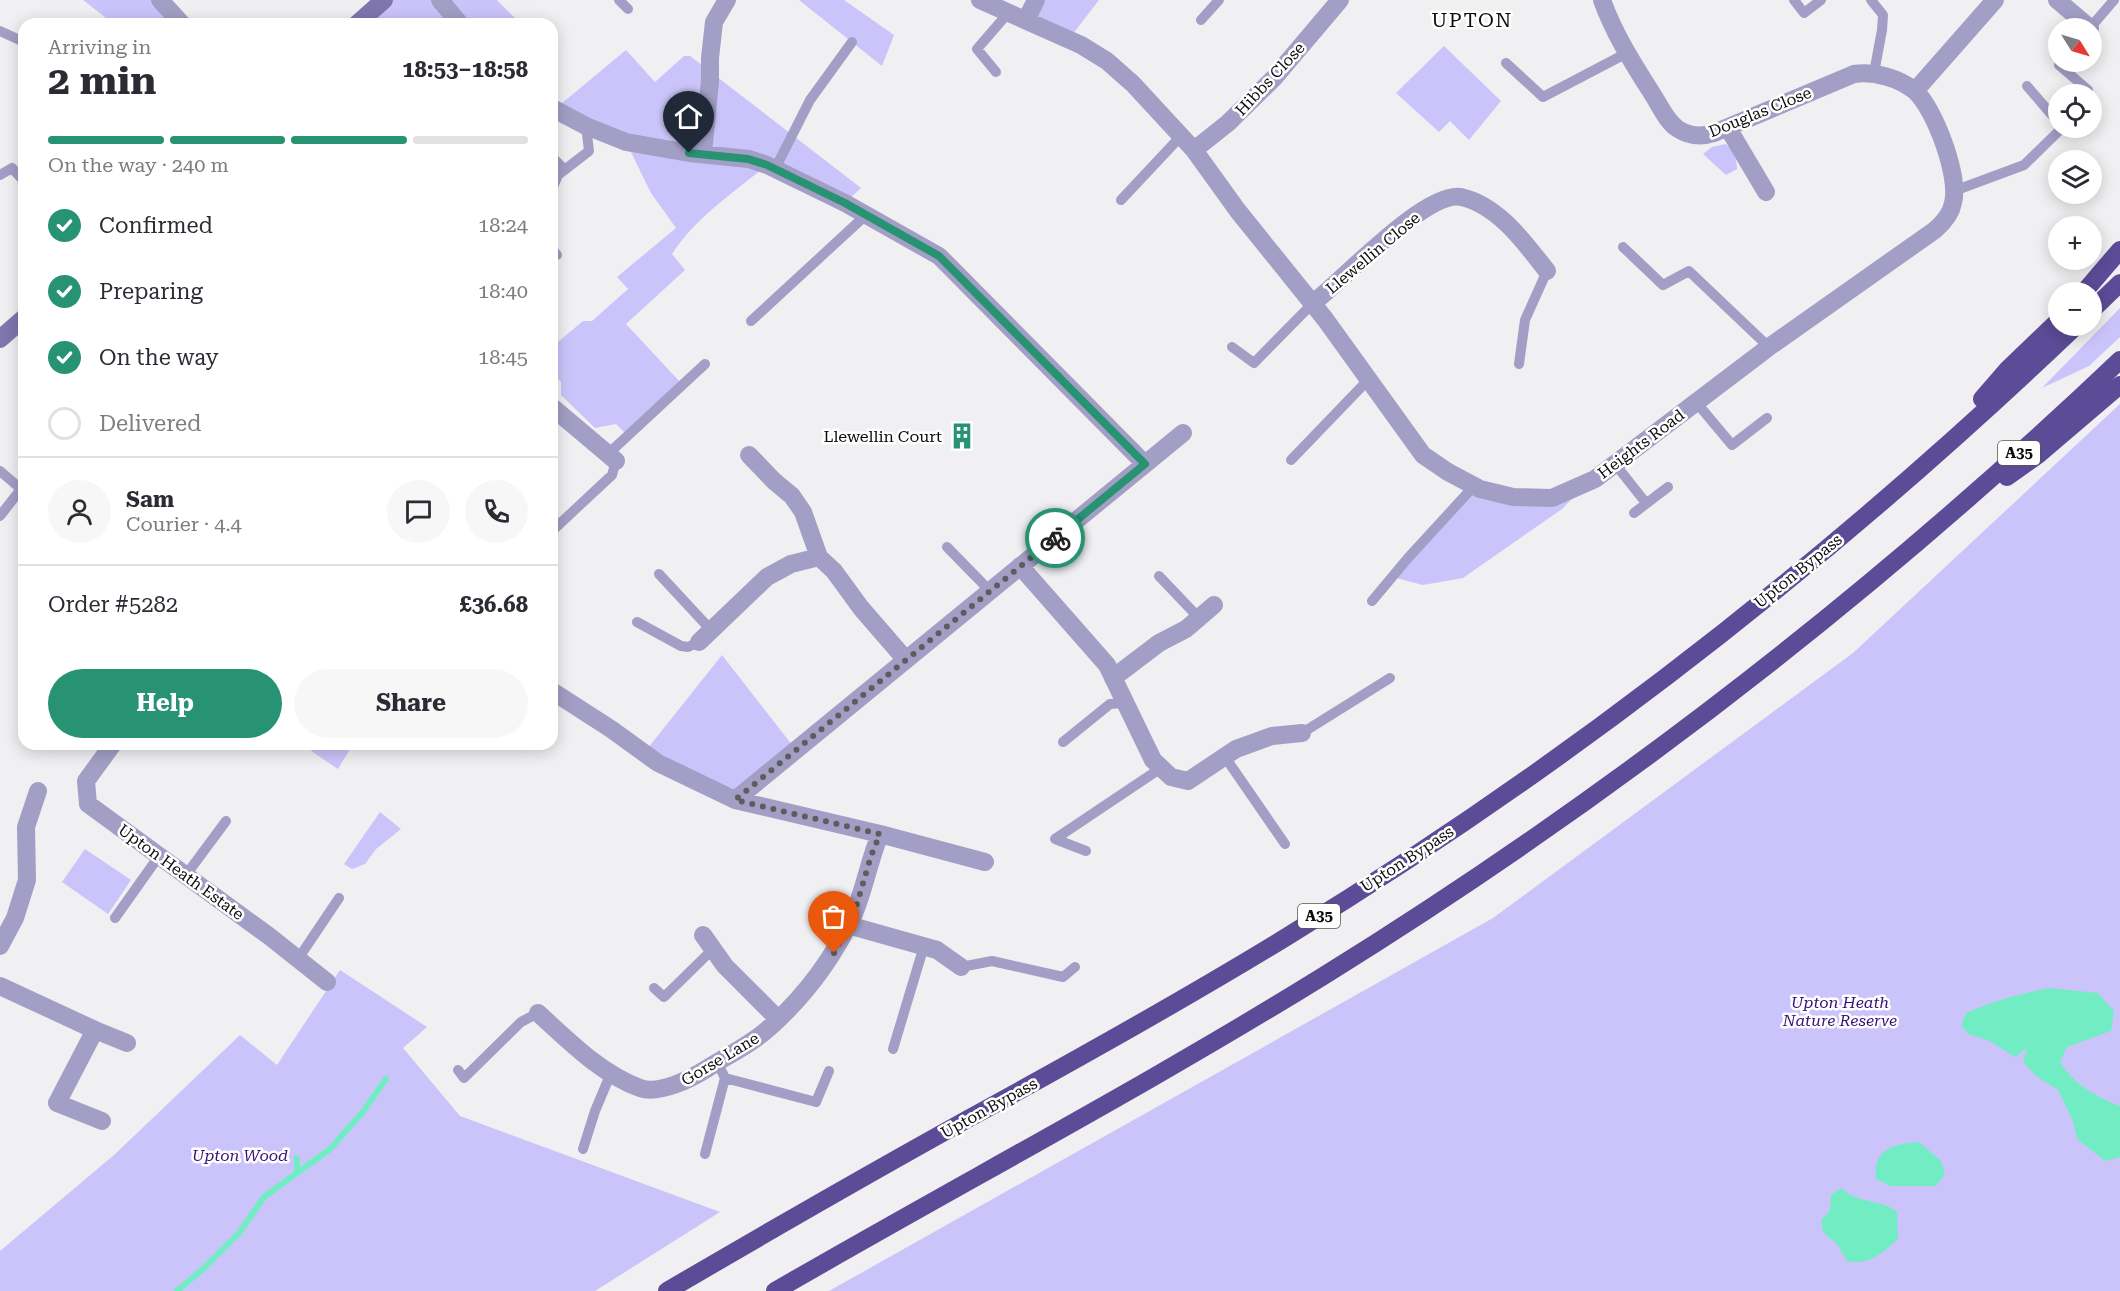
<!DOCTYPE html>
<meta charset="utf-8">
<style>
:root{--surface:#fff;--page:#f7f7f7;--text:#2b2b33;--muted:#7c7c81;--line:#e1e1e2;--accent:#279373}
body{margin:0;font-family:"Roboto Serif",serif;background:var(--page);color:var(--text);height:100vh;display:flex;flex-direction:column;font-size:22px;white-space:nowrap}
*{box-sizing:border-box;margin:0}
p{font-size:20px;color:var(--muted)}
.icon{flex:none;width:33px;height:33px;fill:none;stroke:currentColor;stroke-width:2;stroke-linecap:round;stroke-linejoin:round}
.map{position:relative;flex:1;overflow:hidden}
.sheet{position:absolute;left:18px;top:18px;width:540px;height:732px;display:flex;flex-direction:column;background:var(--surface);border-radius:18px;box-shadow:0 3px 15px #0003}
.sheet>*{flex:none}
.needle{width:39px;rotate:127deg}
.tools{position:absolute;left:2048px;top:18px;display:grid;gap:12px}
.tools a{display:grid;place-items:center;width:54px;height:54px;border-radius:50%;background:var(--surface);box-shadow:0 3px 15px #0003;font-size:30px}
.pin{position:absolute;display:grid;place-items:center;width:51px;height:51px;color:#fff;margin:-62px -26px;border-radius:50% 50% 50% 0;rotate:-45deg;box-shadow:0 0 6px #0007}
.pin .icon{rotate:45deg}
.courier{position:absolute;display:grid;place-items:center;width:60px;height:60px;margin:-30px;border:4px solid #279373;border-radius:50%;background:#fff;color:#222;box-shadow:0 2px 8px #0007}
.summary em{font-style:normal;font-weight:700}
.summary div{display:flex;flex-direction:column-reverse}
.summary{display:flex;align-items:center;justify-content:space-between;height:102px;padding:0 30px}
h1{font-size:39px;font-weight:700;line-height:45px}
.bar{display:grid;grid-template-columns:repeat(4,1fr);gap:9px 6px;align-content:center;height:72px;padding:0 30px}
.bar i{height:8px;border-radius:4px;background:var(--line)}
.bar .on{background:var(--accent)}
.bar p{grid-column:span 4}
.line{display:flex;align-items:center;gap:15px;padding:0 30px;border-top:2px solid var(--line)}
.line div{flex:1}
.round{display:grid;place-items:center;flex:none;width:63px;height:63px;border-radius:32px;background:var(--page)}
ol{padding:0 30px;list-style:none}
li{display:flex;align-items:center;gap:18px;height:66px}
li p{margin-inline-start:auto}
li .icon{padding:6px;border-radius:50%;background:var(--accent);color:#fff;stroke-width:4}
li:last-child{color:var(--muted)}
li i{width:33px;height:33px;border:3px solid var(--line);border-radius:50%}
.button{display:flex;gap:12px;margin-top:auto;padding:12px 30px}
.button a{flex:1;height:69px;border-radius:36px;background:var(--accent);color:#fff;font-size:24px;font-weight:700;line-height:69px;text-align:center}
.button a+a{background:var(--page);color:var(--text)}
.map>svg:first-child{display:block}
.green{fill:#cbc4fa}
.water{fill:#72edc3}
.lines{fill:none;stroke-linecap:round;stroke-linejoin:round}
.stream{stroke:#72edc3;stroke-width:6}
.service{stroke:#a39ec5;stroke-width:10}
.minor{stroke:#a39ec5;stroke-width:18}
.secondary{stroke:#7f76af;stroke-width:18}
.trunk{stroke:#5c4b96;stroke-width:18}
.done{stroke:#5d5c5e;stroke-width:6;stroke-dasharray:0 10.8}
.route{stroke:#279373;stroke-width:8}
.labels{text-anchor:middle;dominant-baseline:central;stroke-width:5;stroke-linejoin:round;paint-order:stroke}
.shield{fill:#fff;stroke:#565656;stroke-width:1.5}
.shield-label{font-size:15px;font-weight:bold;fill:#0e0d0e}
.street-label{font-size:16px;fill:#0e0d0e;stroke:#fff}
.poi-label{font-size:16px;fill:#0e0d0e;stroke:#fff;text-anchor:end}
.park-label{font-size:16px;font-style:italic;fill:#371179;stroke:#fff}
.quarter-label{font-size:20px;letter-spacing:1.5px;fill:#0e0d0e;stroke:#fff}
</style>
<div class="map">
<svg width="2120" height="1291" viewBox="0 0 2120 1291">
<rect width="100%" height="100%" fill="#f0eff2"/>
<path class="green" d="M83,0H160L182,24H114Z
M384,0H497L521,24H460L452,14L434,24H357Z
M799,0H844L894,35L882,66Z
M1036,0H1099L1069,39L1037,24Z
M1444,46L1501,101L1469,140L1450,121L1439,132L1396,93Z
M626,50L655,82L684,56H690L861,188L845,203L767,165C734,192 695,218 672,254L685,270L626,324L681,383L626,434L616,424L595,428L561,395V382L552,373V347L583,321H592L628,289L617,277L676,228L651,193L626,142L555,109Z
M1725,144C1733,148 1737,160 1737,169L1726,175L1703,154L1712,147Z
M2120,308V337L2089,366L2042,388Z
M2120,404V1291H829L1493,918L1853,653Z
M1587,483L1562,509L1463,578L1423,585L1392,577L1474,486L1513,497Z
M722,655L796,750L735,800L644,753Z
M319,744H353L338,769L311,751Z
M380,812L401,829L376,849L365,864L352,869L344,864Z
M85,849L131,880L108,914L62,882Z
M340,970L427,1027L403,1048L460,1116L720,1212L595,1291H0V1251L114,1155L240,1035L277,1065Z"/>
<path class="water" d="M2049,988L2098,993L2114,1011L2111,1031L2067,1047L2060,1062C2075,1085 2095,1096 2120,1106V1157L2105,1161L2077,1139L2073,1121L2058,1090L2036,1076L2023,1062L2027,1048L2015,1057L1988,1040L1968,1034L1961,1025L1966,1013C1993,1001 2020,994 2049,988Z
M1919,1142L1941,1161L1945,1174L1936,1186H1891L1876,1179C1873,1149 1893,1144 1919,1142Z
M1841,1188C1858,1205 1881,1198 1897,1212L1898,1239C1882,1253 1869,1266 1847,1261L1837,1244L1823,1232L1821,1220L1830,1211L1831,1195Z"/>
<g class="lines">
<path class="stream" d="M297,1173V1158
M177,1291L204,1268L240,1232L264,1197L330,1149L362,1113L386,1079"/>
<path class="service" d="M619,0L628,9
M1794,0L1804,13L1821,0
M1871,0L1883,15L1882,30L1874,73
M1201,20L1219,0
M2090,28L2114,0
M0,31L24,42
M2062,62L2059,65L2088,90
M1506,63L1543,97L1627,53
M996,72L977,49L1009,12
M2027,86L2058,122
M552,157L565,170
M775,169L810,100L852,42
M0,175L12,168L24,181
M552,189L558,175L589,151L586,126
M1954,191L2024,165L2062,128
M1121,200L1181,136
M1623,247L1663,285L1689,271L1769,347
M552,249L557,255
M751,321L866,215
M1232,347L1254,363L1313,303
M1519,364L1525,320L1547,271
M1696,402L1732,445L1767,418
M608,454L705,364
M1291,460L1369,379
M1615,464L1646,503
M0,471L21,489L0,516
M1634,513L1668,487
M552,531L612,475L616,461
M947,547L990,591
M659,574L711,630
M1159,576L1199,618
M1372,601L1408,558L1474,486
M637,622L681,646L688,647L699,642
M1302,733L1390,678
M1063,742L1110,704L1124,703
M1225,757L1285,844
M1086,851L1055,839L1161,768
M186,875L226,821
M115,918L159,856
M298,959L339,898
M961,967L992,961L1063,977L1075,967
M654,988L664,997L713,949
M893,1049L924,946
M717,1062L725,1078L816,1102L829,1071
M458,1070L464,1078L521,1022L538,1013
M583,1149L595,1111L611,1073
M705,1154L725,1078"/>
<path class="minor" d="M160,0L182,24
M440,0L460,24
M980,0L1081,45L1107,61L1133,84L1194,150L1238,211L1325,319L1423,455L1448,472L1480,489L1513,497L1552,498L1595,479L1769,347L1935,230C1943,223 1951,214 1953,203C1960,177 1935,109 1915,91C1899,78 1874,71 1854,74L1714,133C1702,137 1689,136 1678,129C1667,122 1660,106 1653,95C1634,65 1614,34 1602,0
M2057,0L2090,28
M1026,20L1036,0
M1915,91L1995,0
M552,108L586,126L626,142L689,153L749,159L767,165L845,203L939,256L1145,464
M1728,128L1766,192
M1194,150L1228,123L1274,78L1340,0
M703,153L710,81V58L714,22L727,0
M1313,303C1341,282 1426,190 1461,197C1498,205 1525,243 1547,271
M552,407L616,461
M749,455L774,481L792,496L803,512L819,557
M1020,566L1107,665L1153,760L1171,777L1188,781L1236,749L1272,736L1302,733
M699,642L767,577L791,564L819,557L834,571L861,608L906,660
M1113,678L1159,643L1186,629L1214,605
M552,691L611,729L658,763L735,800L880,834L985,862
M113,744L86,781L88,804L269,936L327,982
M735,800L1183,433
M848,925L937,950L961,967
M703,935L725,966L778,1019
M0,946L15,918L27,880L26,827L38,791
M0,986L95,1030L127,1043
M538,1013C569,1041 601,1074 640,1088C660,1095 692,1078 708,1068C728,1055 752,1044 769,1028C804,997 833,958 853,916C864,891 869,861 880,834
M95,1030L57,1103L102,1121"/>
<path class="secondary" d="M357,24L384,0
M0,339L24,318"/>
<path class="trunk" d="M2084,292L2120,250
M2091,311L2120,283
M1982,399L2008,369L2058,321
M2007,477L2038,455L2120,385
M667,1291C766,1233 865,1176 966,1120C1074,1061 1182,1001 1288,936C1571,763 1836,555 2076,326
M775,1291C958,1185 1146,1086 1325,975C1610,798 1877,591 2120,360"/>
</g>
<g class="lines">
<path class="done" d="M834,953L854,914L871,856L880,834L735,800L1055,538"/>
<path class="route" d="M689,153L748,159L767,165L845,203L939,256L1145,464L1055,538"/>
</g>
<defs>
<g id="building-bare" transform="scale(2.07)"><path d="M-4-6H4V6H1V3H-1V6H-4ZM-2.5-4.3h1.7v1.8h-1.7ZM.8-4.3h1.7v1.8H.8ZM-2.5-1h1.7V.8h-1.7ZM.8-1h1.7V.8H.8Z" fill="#279373" stroke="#fff" stroke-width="2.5" paint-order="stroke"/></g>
</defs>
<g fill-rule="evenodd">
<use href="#building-bare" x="962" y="436"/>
</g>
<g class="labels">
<g class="shield">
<rect x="1998" y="441" width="42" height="24" rx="4.5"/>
<rect x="1298" y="904" width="42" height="24" rx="4.5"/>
</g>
<g class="shield-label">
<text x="2019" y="453">A35</text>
<text x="1319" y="916">A35</text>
</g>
<g class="street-label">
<text transform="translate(1270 79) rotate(-47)">Hibbs Close</text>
<text transform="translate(1760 112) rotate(-22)">Douglas Close</text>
<text transform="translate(1373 253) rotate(-40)">Llewellin Close</text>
<text transform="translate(1641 444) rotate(-37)">Heights Road</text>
<text transform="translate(1798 571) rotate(-39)">Upton Bypass</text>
<text transform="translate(1407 859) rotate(-33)">Upton Bypass</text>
<text transform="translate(181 872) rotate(36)">Upton Heath Estate</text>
<text transform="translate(720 1059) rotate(-31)">Gorse Lane</text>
<text transform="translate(989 1108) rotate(-29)">Upton Bypass</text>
</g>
<g class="poi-label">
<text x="942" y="436">Llewellin Court</text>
</g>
<g class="park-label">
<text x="1840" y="1002">Upton Heath<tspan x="1840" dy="18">Nature Reserve</tspan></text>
<text x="240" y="1155">Upton Wood</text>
</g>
<g class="quarter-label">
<text x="1472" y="20">UPTON</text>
</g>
</g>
</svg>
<div class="tools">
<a><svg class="needle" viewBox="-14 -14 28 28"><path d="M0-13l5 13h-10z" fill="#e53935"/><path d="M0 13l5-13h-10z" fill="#7c7c81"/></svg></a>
<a><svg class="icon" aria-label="locate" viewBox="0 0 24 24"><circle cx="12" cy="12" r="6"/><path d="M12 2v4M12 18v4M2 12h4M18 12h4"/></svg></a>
<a><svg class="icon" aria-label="layers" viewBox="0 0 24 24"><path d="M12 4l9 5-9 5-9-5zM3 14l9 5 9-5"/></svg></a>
<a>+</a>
<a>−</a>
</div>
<div class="pin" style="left:834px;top:953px;background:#ea580c"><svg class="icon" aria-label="bag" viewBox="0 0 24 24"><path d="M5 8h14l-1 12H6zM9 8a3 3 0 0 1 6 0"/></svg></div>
<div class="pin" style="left:689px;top:153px;background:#1f2937"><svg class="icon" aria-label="home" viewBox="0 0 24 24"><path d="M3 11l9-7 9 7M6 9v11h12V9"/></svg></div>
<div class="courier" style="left:1055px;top:538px"><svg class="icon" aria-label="bike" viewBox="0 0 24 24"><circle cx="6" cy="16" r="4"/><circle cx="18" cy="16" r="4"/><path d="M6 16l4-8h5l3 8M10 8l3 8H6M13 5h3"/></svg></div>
<section class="sheet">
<div class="summary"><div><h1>2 min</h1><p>Arriving in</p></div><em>18:53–18:58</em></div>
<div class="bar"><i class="on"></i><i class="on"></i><i class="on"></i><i></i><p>On the way · 240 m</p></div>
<ol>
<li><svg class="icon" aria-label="check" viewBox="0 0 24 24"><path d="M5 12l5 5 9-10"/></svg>Confirmed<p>18:24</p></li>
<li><svg class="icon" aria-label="check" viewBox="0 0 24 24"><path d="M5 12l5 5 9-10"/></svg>Preparing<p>18:40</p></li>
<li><svg class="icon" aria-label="check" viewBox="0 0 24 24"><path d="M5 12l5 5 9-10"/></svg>On the way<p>18:45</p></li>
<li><i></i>Delivered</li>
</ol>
<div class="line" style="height:108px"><a class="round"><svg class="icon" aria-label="person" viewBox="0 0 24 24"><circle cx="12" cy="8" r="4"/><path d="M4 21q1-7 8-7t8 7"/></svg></a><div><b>Sam</b><p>Courier · 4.4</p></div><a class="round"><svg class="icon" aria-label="chat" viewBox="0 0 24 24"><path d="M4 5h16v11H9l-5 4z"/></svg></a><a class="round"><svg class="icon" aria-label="phone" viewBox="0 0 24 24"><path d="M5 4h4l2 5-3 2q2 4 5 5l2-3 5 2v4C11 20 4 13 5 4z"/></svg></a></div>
<div class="line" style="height:78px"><div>Order #5282</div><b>£36.68</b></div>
<div class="button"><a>Help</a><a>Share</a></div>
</section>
</div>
